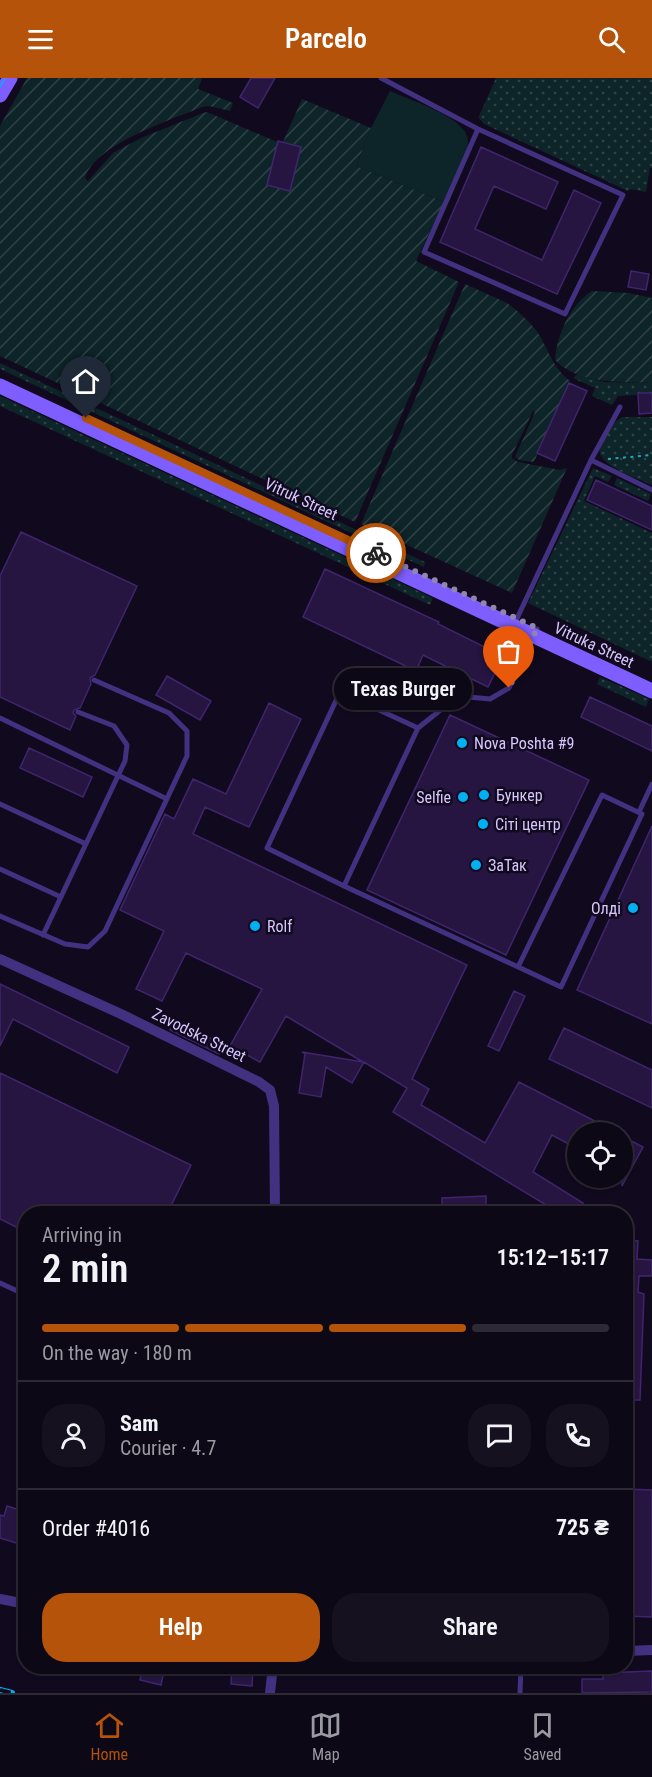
<!DOCTYPE html>
<meta charset="utf-8">
<style>
:root{--surface:#0d0816;--page:#16111f;--text:#f1f3f6;--muted:#9a9aa1;--line:#2d2935;--accent:#b45309}
body{margin:0;font-family:"Roboto Condensed",sans-serif;background:var(--page);color:var(--text);height:100vh;display:flex;flex-direction:column;font-size:22px;white-space:nowrap}
*{box-sizing:border-box;margin:0}
p{font-size:20px;color:var(--muted)}
.icon{flex:none;width:33px;height:33px;fill:none;stroke:currentColor;stroke-width:2;stroke-linecap:round;stroke-linejoin:round}
.map{position:relative;flex:1;overflow:hidden}
.panel{position:absolute;left:18px;top:1128px;width:615px;height:468px;display:flex;flex-direction:column;background:var(--surface);border-radius:24px;box-shadow:0 2px 4px #0004,0 0 0 2px var(--line)}
.panel>*{flex:none}
.fabs{position:absolute;left:567px;top:1044px;display:grid;gap:12px}
.fabs a{display:grid;place-items:center;width:66px;height:66px;border-radius:50%;background:var(--surface);box-shadow:0 2px 4px #0004,0 0 0 2px var(--line);font-size:30px}
.pin{position:absolute;display:grid;place-items:center;width:51px;height:51px;color:#fff;margin:-62px -26px;border-radius:50% 50% 50% 0;rotate:-45deg;box-shadow:0 0 6px #0007}
.pin .icon{rotate:45deg}
.courier{position:absolute;display:grid;place-items:center;width:60px;height:60px;margin:-30px;border:4px solid #b45309;border-radius:50%;background:#fff;color:#222;box-shadow:0 2px 8px #0007}
.bubble{position:absolute;height:42px;border-radius:21px;background:var(--surface);box-shadow:0 2px 4px #0004,0 0 0 2px var(--line);font-size:20px;font-weight:600;line-height:42px;text-align:center}
.head em{font-style:normal;font-weight:600}
.head div{display:flex;flex-direction:column-reverse}
.head{display:flex;align-items:center;justify-content:space-between;height:102px;padding:0 24px}
h1{font-size:39px;font-weight:600;line-height:45px}
.bar{display:grid;grid-template-columns:repeat(4,1fr);gap:9px 6px;align-content:center;height:72px;padding:0 24px}
.bar i{height:8px;border-radius:4px;background:var(--line)}
.bar .current{background:var(--accent)}
.bar p{grid-column:span 4}
.line{display:flex;align-items:center;gap:15px;padding:0 24px;border-top:2px solid var(--line)}
.line div{flex:1}
.round{display:grid;place-items:center;flex:none;width:63px;height:63px;border-radius:24px;background:var(--page)}
.button{display:flex;gap:12px;margin-top:auto;padding:12px 24px}
.button a{flex:1;height:69px;border-radius:24px;background:var(--accent);color:#fff;font-size:24px;font-weight:600;line-height:69px;text-align:center}
.button a+a{background:var(--page);color:var(--text)}
header{display:flex;justify-content:space-between;align-items:center;height:78px;padding:0 24px;background:var(--accent);color:#fff;font-size:27px;font-weight:600}
.menu{display:flex;justify-content:space-around;align-items:center;height:84px;border-top:2px solid var(--line);background:var(--surface);font-size:16px;color:var(--muted)}
.menu a{display:grid;justify-items:center;gap:3px}
.menu .current{color:var(--accent)}
.map>svg:first-child{display:block}
.grass{fill:url(#grass-dots)}
.park{fill:#0d2428}
.garden{fill:url(#garden-furrows)}
.building{fill:#251540;stroke:#40256e;stroke-width:1.5}
.lines{fill:none;stroke-linecap:round;stroke-linejoin:round}
.path{stroke:#23a6b6;stroke-width:2;stroke-dasharray:3 4.5;stroke-linecap:butt}
.service{stroke:#423181;stroke-width:5}
.minor{stroke:#423181;stroke-width:10}
.secondary{stroke:#7e5eff;stroke-width:15}
.tram{stroke:#00b0f2;stroke-width:1.5}
.rail-casing{stroke:#00b0f2;stroke-width:6}
.rail{stroke:#110a1e;stroke-width:4;stroke-dasharray:11;stroke-linecap:butt}
.done{stroke:#9285b0;stroke-width:6;stroke-dasharray:0 10.8}
.route{stroke:#b45309;stroke-width:8}
.poi-dot{fill:#00b0f2;stroke:#110a1e;stroke-width:2}
.labels{text-anchor:middle;dominant-baseline:central;stroke-width:5;stroke-linejoin:round;paint-order:stroke}
.street-label{font-size:16px;fill:#d7c7ff;stroke:#110a1e}
.poi-label{font-size:16px;fill:#d7c7ff;stroke:#110a1e;text-anchor:start}
</style>
<header><svg class="icon" aria-label="menu" viewBox="0 0 24 24"><path d="M4 6h16M4 12h16M4 18h16"/></svg>Parcelo<svg class="icon" aria-label="search" viewBox="0 0 24 24"><circle cx="10" cy="10" r="6"/><path d="M15 15l6 6"/></svg></header>
<div class="map">
<svg width="652" height="1615" viewBox="0 0 652 1615">
<defs>
<pattern id="grass-dots" width="8" height="8" patternUnits="userSpaceOnUse" patternTransform="scale(1.5)"><rect width="8" height="8" fill="#0d2428"/><path d="M2 2h.1M6 6h.1" fill="none" stroke="#304248" stroke-width="1.8" stroke-linecap="round"/></pattern>
<pattern id="garden-furrows" width="10" height="10" patternUnits="userSpaceOnUse" patternTransform="scale(1.5)"><rect width="10" height="10" fill="#0d2428"/><path d="M-1 1l2-2M0 10L10 0M9 11l2-2" fill="none" stroke="#304248"/></pattern>
</defs>
<rect width="100%" height="100%" fill="#110a1e"/>
<path class="grass" d="M496,0H652V90H650L646,114L630,111L628,113L484,46L479,40V38Z
M0,285L425,484L424,489L0,291Z
M578,296L603,304L652,305V316L618,318L612,327L592,318L595,310L573,300Z
M0,318L433,520L430,527L0,328Z
M622,339H652V407C637,400 600,389 599,371L612,346Z
M593,390L612,398L608,404L595,398L584,423L652,455V584L528,525Z
M617,400L651,416L648,423L614,407Z
M600,599L649,621L646,629L597,606Z"/>
<path class="park" d="M390,13C409,22 470,40 468,64C467,81 451,108 444,124L356,88L371,50Z"/>
<path class="garden" d="M27,0H202L198,11L233,25L230,33L209,28L202,29C171,42 95,66 85,100L88,103L113,75L141,60L203,35L207,34L282,66L302,21L371,50L356,88L444,124L416,183L459,204L355,444L0,278V48Z
M465,206L507,225C519,234 534,247 541,260C550,276 554,291 570,303L534,384L519,382L515,379L535,334L533,333L512,377V380L518,384L560,392L567,390L512,515L361,446Z
M592,213L629,215L652,220V305C622,304 577,306 555,282C557,256 570,227 592,213Z"/>
<path class="building" d="M251,0H275L258,30L240,19Z
M278,63L301,69L290,113L267,107Z
M481,69L558,104L546,131L494,108L475,151L542,182L574,112L601,125L557,216L440,164Z
M631,193L649,196L646,212L628,209Z
M569,305L587,313L555,383L537,375Z
M638,315H652V335L639,336Z
M596,402L652,428V452L587,422Z
M21,454L137,508L95,597L90,600L91,606L80,630L74,632L73,635L76,638L70,652L0,619V498Z
M325,491L439,544L438,546L503,578L488,609L423,577L416,593L303,539Z
M167,598L211,623L200,642L156,617Z
M590,619L652,648V673L581,639Z
M269,625L301,641L249,749L205,729L193,756L467,887L412,1001L429,1011L421,1027L485,1065L519,1004L616,1054H578V1071L552,1057L533,1094L583,1125L577,1136H561L393,1034L407,1010L364,984L352,1005L326,989L321,1019L299,1015L305,976L302,974L363,984L286,938L260,984L230,968L262,911L186,875L162,923L136,911L164,853L120,832L165,736L174,741L193,701L226,716Z
M450,637L589,702L506,877L367,812Z
M29,670L92,699L83,719L20,690Z
M652,748V946L577,912Z
M0,906L129,969L117,995L13,941L0,968Z
M514,913L525,918L499,973L488,968Z
M174,943L223,966L219,976L170,952Z
M564,950L652,992V1030L549,981Z
M0,995L191,1087L167,1136H26V1154L0,1141Z
M622,1058L643,1069L622,1108Z
M486,1118V1136H442V1120Z
M626,1162L638,1163L637,1181L652,1182V1198H639L638,1214L644,1216L640,1322H626Z
M626,1411L652,1412V1539L626,1538Z
M7,1428L26,1434V1468L0,1460V1437L4,1438Z
M143,1588H165L161,1607L140,1602Z
M232,1588H253L252,1608L231,1606Z
M652,1593V1614L582,1615V1601H603V1595Z"/>
<g class="lines">
<path class="path" d="M608,381L652,377"/>
<path class="service" d="M381,0L478,51L623,117L565,236L424,174L478,51
M591,382L652,412
M514,547L591,382L620,329
M0,640L167,721
M418,650L340,614L267,770L344,808L418,650L458,618L490,621L509,610L537,551
M0,726L86,766
M639,734L652,706
M0,791L61,819
M344,808L561,909L642,736L602,717L518,889
M0,838L65,866L88,869L105,853L187,678V653L169,635L94,602
M43,857L125,683L127,667L114,648L78,634
M0,1205L26,1217
M520,1615L521,1588"/>
<path class="minor" d="M0,881L121,936L259,1004L270,1012L274,1028L275,1136
M0,1521L26,1526
M626,1573L652,1572
M270,1615L273,1588"/>
<path class="secondary" d="M0,17L10,0
M0,308L652,613"/>
<path class="tram" d="M0,9L5,0"/>
<g class="rail-casing">
<path id="rail" d="M0,1612L12,1615"/>
</g>
<use href="#rail" class="rail"/>
</g>
<g class="lines">
<path class="done" d="M376,475L537,550L509,610"/>
<path class="route" d="M86,340L376,475"/>
</g>
<g class="poi-dot">
<circle cx="462" cy="665" r="6"/>
<circle cx="484" cy="717" r="6"/>
<circle cx="463" cy="719" r="6"/>
<circle cx="483" cy="746" r="6"/>
<circle cx="476" cy="787" r="6"/>
<circle cx="633" cy="830" r="6"/>
<circle cx="255" cy="848" r="6"/>
</g>
<g class="labels">
<g class="street-label">
<text transform="translate(301 421) rotate(25)">Vitruk Street</text>
<text transform="translate(594 567) rotate(25)">Vitruka Street</text>
<text transform="translate(199 957) rotate(26)">Zavodska Street</text>
</g>
<g class="poi-label">
<text x="474" y="665">Nova Poshta #9</text>
<text x="496" y="717">Бункер</text>
<text x="451" y="719" text-anchor="end">Selfie</text>
<text x="495" y="746">Сіті центр</text>
<text x="488" y="787">ЗаТак</text>
<text x="621" y="830" text-anchor="end">Олді</text>
<text x="267" y="848">Rolf</text>
</g>
</g>
</svg>
<div class="fabs">
<a><svg class="icon" aria-label="locate" viewBox="0 0 24 24"><circle cx="12" cy="12" r="6"/><path d="M12 2v4M12 18v4M2 12h4M18 12h4"/></svg></a>
</div>
<div class="pin" style="left:509px;top:610px;background:#ea580c"><svg class="icon" aria-label="bag" viewBox="0 0 24 24"><path d="M5 8h14l-1 12H6zM9 8a3 3 0 0 1 6 0"/></svg></div>
<div class="pin" style="left:86px;top:340px;background:#1f2937"><svg class="icon" aria-label="home" viewBox="0 0 24 24"><path d="M3 11l9-7 9 7M6 9v11h12V9"/></svg></div>
<div class="courier" style="left:376px;top:475px"><svg class="icon" aria-label="bike" viewBox="0 0 24 24"><circle cx="6" cy="16" r="4"/><circle cx="18" cy="16" r="4"/><path d="M6 16l4-8h5l3 8M10 8l3 8H6M13 5h3"/></svg></div>
<div class="bubble" style="left:334px;top:590px;width:138px">Texas Burger</div>
<section class="panel">
<div class="head"><div><h1>2 min</h1><p>Arriving in</p></div><em>15:12–15:17</em></div>
<div class="bar"><i class="current"></i><i class="current"></i><i class="current"></i><i></i><p>On the way · 180 m</p></div>
<div class="line" style="height:108px"><a class="round"><svg class="icon" aria-label="person" viewBox="0 0 24 24"><circle cx="12" cy="8" r="4"/><path d="M4 21q1-7 8-7t8 7"/></svg></a><div><b>Sam</b><p>Courier · 4.7</p></div><a class="round"><svg class="icon" aria-label="chat" viewBox="0 0 24 24"><path d="M4 5h16v11H9l-5 4z"/></svg></a><a class="round"><svg class="icon" aria-label="phone" viewBox="0 0 24 24"><path d="M5 4h4l2 5-3 2q2 4 5 5l2-3 5 2v4C11 20 4 13 5 4z"/></svg></a></div>
<div class="line" style="height:78px"><div>Order #4016</div><b>725 ₴</b></div>
<div class="button"><a>Help</a><a>Share</a></div>
</section>
</div>
<nav class="menu">
<a class="current"><svg class="icon" aria-label="home" viewBox="0 0 24 24"><path d="M3 11l9-7 9 7M6 9v11h12V9"/></svg>Home</a>
<a><svg class="icon" aria-label="map" viewBox="0 0 24 24"><path d="M3 6l6-2 6 2 6-2v14l-6 2-6-2-6 2zM9 4v14M15 6v14"/></svg>Map</a>
<a><svg class="icon" aria-label="saved" viewBox="0 0 24 24"><path d="M7 4h10v16l-5-4-5 4z"/></svg>Saved</a>
</nav>
